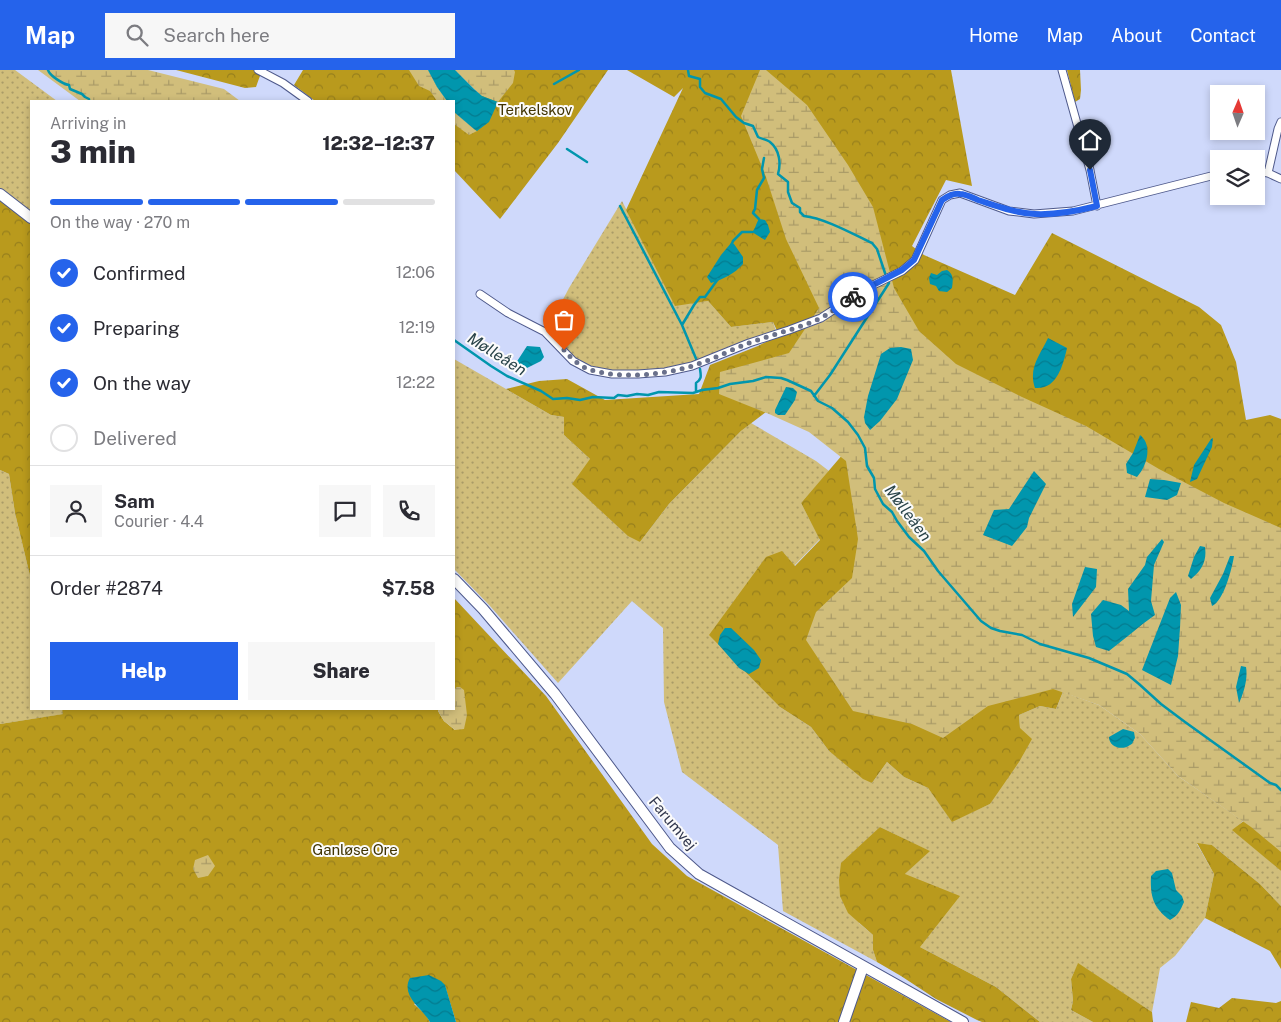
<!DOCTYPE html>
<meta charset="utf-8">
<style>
:root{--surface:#fff;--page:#f7f7f7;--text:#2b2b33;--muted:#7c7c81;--line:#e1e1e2;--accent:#2563eb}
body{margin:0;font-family:"Public Sans",sans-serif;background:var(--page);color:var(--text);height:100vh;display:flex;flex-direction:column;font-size:19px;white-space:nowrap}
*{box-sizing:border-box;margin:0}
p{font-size:16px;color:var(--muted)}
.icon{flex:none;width:28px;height:28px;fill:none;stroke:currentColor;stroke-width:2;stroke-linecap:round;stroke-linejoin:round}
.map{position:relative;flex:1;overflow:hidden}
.drawer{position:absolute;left:30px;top:30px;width:425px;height:610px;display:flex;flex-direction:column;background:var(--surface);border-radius:0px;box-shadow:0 2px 8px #0003}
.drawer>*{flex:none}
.needle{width:32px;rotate:2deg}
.buttons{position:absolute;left:1210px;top:15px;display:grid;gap:10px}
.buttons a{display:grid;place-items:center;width:55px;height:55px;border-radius:0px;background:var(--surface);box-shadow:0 2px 8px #0003;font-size:25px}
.pin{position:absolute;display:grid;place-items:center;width:42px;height:42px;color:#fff;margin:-51px -21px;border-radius:50% 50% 50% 0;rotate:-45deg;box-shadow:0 0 5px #0007}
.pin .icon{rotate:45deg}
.courier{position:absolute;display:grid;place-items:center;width:50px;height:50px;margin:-25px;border:4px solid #2563eb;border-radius:50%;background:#fff;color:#222;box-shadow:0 1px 6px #0007}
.head em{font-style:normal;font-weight:800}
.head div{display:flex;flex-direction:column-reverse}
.head{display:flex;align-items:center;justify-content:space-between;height:85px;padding:0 20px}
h1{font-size:32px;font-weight:800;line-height:38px}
.bar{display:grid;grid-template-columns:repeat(4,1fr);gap:8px 5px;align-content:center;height:60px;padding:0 20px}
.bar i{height:6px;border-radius:4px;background:var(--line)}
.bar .active{background:var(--accent)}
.bar p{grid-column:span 4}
.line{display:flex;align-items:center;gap:12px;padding:0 20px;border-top:1px solid var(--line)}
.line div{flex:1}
.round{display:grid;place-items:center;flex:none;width:52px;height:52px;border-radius:0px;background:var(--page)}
ol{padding:0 20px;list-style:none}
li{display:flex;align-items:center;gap:15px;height:55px}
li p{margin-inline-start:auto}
li .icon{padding:5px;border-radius:50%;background:var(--accent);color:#fff;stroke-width:4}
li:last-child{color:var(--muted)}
li i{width:28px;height:28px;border:2px solid var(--line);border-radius:50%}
.primary-button{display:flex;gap:10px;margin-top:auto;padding:10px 20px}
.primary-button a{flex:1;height:58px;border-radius:0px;background:var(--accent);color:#fff;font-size:20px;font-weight:800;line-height:58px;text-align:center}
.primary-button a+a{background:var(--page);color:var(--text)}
header{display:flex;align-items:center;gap:30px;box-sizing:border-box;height:70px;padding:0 25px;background:var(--accent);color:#fff}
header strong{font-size:24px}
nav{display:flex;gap:28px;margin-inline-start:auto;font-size:18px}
.search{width:350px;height:45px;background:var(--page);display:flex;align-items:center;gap:12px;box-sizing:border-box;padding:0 18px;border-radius:0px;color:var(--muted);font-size:19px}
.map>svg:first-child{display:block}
.grass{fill:url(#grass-dots)}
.forest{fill:url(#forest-crowns)}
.wetland{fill:url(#wetland-marsh)}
.water{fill:url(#water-waves)}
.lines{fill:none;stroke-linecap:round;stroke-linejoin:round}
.stream{stroke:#0196ad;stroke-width:2.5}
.street-casing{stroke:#4e598b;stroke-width:9}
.secondary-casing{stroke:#4e598b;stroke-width:12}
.street{stroke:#fff;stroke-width:7}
.secondary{stroke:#fff;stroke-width:10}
.done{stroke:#69708b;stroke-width:5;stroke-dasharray:0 9}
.route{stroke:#2563eb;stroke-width:6}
.labels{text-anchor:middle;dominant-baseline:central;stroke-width:4;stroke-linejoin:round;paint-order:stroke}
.park-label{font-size:15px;fill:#423503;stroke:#fbfbfb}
.street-label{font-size:15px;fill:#32384f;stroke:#fbfbfb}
.water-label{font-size:16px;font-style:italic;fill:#2a444a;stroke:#fbfbfb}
</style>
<header>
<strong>Map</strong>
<div class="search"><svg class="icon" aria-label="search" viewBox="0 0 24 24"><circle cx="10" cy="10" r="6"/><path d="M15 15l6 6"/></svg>Search here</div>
<nav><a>Home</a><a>Map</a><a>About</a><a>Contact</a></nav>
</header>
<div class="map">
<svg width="1281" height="952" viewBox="0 0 1281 952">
<defs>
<pattern id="grass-dots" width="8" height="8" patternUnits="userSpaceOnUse" patternTransform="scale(1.25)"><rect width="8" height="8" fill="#d1be7b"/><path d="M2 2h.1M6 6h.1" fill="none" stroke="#aa9b67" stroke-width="1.8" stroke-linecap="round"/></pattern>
<pattern id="forest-crowns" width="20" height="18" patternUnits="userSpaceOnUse" patternTransform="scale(1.25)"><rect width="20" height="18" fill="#b99a1d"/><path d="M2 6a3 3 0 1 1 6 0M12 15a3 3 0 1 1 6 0" fill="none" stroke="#977f1c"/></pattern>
<pattern id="wetland-marsh" width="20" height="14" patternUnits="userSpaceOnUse" patternTransform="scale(1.25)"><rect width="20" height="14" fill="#d1be7b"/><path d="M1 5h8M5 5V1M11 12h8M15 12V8" fill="none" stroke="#aa9b67"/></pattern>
<pattern id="water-waves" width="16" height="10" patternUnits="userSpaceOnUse" patternTransform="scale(1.25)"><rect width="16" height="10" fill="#0196ad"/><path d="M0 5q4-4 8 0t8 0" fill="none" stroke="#047b8f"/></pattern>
</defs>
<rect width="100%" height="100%" fill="#cfd9fb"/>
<path class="grass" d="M0,0H15L57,31H31V144L0,118Z
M622,131L675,235L708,231L731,257L773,252L776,261C763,265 750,269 737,274C720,280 704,288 687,294C664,301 615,305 593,297C581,294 570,285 562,275C557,270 551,265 548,258L569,218Z
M454,289L551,345L564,347V365L590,389L640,472L669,434L741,361L751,353L816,391L829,401L801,433L820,469L794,496L780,637L811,657L829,681L872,713L887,692L904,707L928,718L952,751L990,734L1020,658L1019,645L1040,636L1056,639L1063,622L1099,635L1140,664L1178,706L1243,751L1233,760L1281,801V836L1260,814L1212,775L1197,774L1214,804L1205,848L1175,886L1160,898L1152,942L1078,894L1071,909L1073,931L1071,940L1093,952H1040L996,917L920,877L905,804L929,781L880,757L859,853L873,865V880L877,892L783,841L778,775L682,702L664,632L663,558L632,531L558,613L490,536L454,499Z
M0,400L9,404L15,443L31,510V639H62L64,644L0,654Z"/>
<path class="forest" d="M176,0H262L256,17L245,18Z
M303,0H428L437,17L447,31H315L294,15Z
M455,0H608L558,73L500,149L454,100V42L474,59L482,26Z
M627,0H951L972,116L946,110L912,176L924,185L1015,225L1052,163L1199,237L1221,255L1236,292L1246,350L1270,345L1281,349V702L1079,582L1056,639L1040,636L1019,645L1020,658L1032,669L1019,692L990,734L952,752L928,718L904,707L887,692L872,713L863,709L829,681L811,657L780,637L709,565L766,487L782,481L795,496L820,470L801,433L868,355L813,306L741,361L669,434L640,472L628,466L572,414L590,389L564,365V347L551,345L506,319L539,311L567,309L605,330L699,324L710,295L758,276L779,265L773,252L731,257L708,231L675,236L626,140L683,18L674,27Z
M1067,0H1080L1081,20L1080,29L1075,32Z
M0,130L31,152V510L15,443L9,404L0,400Z
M454,528L546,626L652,774L687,806L951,952H456L445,916L414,934L426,945L430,952H0V654L63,644L62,639H440L438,641L444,651L455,660L457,617L454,621Z
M1281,722V801L1232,760Z
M880,757L930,781L905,804L960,826L920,877L996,917L1040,952H982L977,950L936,929L901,906L877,892L873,880V865L848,843L840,826L839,810L841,793Z
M1197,773L1212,775L1260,814L1281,836V899L1270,881L1205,848L1214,804Z
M1078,893L1152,942L1153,952H1093L1071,940L1073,931L1071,909Z
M1232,928L1276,933L1281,931V952H1186L1191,932L1219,938Z"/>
<path class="wetland" d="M38,0H148L224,19L240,31H80Z
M409,0H428L437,17L447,31H437L430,21L419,16Z
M455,0H514L515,2L513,13L498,32L482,26L474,19Z
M760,0H766L807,35L848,95L873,137L894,218L919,261L956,294L1022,327L1086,356L1159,399L1224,433L1281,458V782L1251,757L1178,706L1140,664L1099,635L1053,619L988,636L943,668L912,654L853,641L806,570L816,542L852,508L858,469L846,391L809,362L769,344L719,324L720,302L789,283L819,238L786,169L766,107L741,46Z
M454,42L474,59L477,61L469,65L454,54Z
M457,617H460L464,620L467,645L464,659L455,660L444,651L438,641L440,639H454V621Z
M208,785L215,796L208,806L198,808L193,799L195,790Z"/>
<path class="water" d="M428,0H455L474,19L482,26L498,32L489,52L477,61L474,59L454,42V31H447L437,17Z
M759,149L765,150L768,155L770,162L765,170L752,162C756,158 756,153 759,149Z
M731,173L734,174L743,187V194C734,204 724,209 711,213L707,207L721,185Z
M947,200C954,204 953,211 952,218L947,222L939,221L936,216L930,214L929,208L931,203L937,205L942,201Z
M1048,268L1067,278C1063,295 1057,320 1035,318C1028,298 1040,285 1048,268Z
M527,276L540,277L544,287L541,291L527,298L522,295L518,300H514V296Z
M901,277L911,279L913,290L897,329L880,351L870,360L865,353L864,347L868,326L881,284L890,278Z
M786,317L793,318L797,322L795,330L785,345H778L775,343V340Z
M1140,365C1153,375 1147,396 1137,407L1127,403L1126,394L1133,383Z
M1213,368L1212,377L1197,409L1190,412L1194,395L1211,369Z
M1034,401L1046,414L1029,448L1027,457L1012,476L983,465L994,440L1009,439Z
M1150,409L1164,410L1181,413L1177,425L1167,430L1145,427Z
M1162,469L1164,472L1154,495L1151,531L1155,545C1139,556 1125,569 1109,581L1096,577L1093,566L1091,544L1103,530L1121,535L1129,541L1128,519L1145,495L1147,487Z
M1200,476L1205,477C1207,491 1202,500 1191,509L1188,506L1194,487Z
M1230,486H1234C1232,498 1224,531 1212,536L1210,528L1223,504Z
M1085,497L1097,499L1096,517L1073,547L1072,534Z
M1176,522L1181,535L1180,558L1178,586L1171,615L1142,600L1170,528Z
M725,558H731L754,580L761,590L759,598L749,604L739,598L718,574L720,565Z
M1241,596L1246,597C1248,608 1244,623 1239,633L1236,617Z
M1123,659L1134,662L1135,668C1133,671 1133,674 1130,675C1122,681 1109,677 1109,667Z
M1168,799L1172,803L1176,820L1182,826L1184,832C1181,839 1178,846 1170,850C1153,838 1150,826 1151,806L1156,801Z
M429,905L441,911L445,915L456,952H430C423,939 400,926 410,908Z"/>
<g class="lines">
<path class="stream" d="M48,0C50,6 63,14 69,15L70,19L82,24L85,27L89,29V31
M688,0L689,6L700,9V17L705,23L721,29L736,47L744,53L753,56L758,67C762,69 768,70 770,72C780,80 781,94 778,104L788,112V122L792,133L800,138V142L804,146C824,148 853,164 872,173L877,179L886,206
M554,14L579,0
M567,79L587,92
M620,136L682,255L697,291
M759,149L753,143L755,139L757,120L764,108L762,99L764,88
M731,176L733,171L742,162H752
M682,255L694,235L700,227H705L718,209
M454,270L491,296L507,306L541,321L553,329L567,328L580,330L593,327L614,328L618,325L627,326L637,324L648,325L659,322L693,323L702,320L718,318L730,314L753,311L766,307L781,308L787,310L811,321L818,331L832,338L848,352L858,365L865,378L867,396L874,408L875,419L883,434L892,442L897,451L909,467L924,481L938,501L981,551L991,558L1000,561L1022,565L1040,574L1089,588L1127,604L1139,614L1161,634L1185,652L1270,713L1276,715L1281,720
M696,321V313C702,309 701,306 700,299
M814,326L830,305L889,213"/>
<g class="street-casing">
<path id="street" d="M258,0L283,13L308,31
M1062,0L1090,100L1097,136
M1256,101L1268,103L1281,109
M1268,103L1278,59L1281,52
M480,224L508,243L545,262L573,291L590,300L612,304H638L665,302L692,296L749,273L789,260L821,248L867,218L902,201L915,190L942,130L950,125L960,123L1009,141L1034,144L1073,141L1219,104"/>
</g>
<g class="secondary-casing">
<path id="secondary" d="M0,124L31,148
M454,509L483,539L555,624L670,778L699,804L963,952
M844,952L863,897"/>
</g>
<use href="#street" class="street"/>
<use href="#secondary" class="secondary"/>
</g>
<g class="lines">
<path class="done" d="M564,280C571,288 580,297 591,300C620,309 664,305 692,296C712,290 730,280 749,273C773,264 798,259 821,248C832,242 842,234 853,227"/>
<path class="route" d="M853,227L867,218L902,200L914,190L942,130C948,126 953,123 960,124C966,124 973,128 978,130C997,136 1015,143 1035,144C1056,145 1077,141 1097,136L1090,100"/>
</g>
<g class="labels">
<g class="park-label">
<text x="535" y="39">Terkelskov</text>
<text x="355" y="779">Ganløse Ore</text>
</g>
<g class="street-label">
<text transform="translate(673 753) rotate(50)">Farumvej</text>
</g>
<g class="water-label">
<text transform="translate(497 284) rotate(32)">Mølleåen</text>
<text transform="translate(908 443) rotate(53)">Mølleåen</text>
</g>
</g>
</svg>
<div class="buttons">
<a><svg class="needle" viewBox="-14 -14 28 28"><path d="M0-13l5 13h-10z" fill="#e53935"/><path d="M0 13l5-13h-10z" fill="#7c7c81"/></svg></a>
<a><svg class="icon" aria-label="layers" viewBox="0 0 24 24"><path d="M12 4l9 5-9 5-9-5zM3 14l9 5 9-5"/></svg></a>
</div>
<div class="pin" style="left:564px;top:280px;background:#ea580c"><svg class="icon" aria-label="bag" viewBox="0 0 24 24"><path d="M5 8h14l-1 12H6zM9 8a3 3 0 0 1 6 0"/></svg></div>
<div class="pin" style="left:1090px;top:100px;background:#1f2937"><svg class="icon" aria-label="home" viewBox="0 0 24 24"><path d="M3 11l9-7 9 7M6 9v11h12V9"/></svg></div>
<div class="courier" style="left:853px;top:227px"><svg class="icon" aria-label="bike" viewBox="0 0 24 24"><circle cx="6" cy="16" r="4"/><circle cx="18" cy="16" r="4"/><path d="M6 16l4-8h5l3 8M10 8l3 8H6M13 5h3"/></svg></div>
<section class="drawer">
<div class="head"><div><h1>3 min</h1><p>Arriving in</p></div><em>12:32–12:37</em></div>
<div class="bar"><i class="active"></i><i class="active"></i><i class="active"></i><i></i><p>On the way · 270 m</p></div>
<ol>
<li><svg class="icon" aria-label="check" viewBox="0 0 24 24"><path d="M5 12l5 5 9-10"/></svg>Confirmed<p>12:06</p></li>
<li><svg class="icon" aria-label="check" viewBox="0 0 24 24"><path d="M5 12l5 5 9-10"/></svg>Preparing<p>12:19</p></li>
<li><svg class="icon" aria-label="check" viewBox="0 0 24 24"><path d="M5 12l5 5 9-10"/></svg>On the way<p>12:22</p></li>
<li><i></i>Delivered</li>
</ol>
<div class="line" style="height:90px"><a class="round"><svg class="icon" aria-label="person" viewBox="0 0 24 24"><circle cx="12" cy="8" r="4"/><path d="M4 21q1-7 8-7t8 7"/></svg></a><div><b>Sam</b><p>Courier · 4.4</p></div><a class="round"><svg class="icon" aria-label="chat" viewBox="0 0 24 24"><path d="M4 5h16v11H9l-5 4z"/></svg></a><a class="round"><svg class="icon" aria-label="phone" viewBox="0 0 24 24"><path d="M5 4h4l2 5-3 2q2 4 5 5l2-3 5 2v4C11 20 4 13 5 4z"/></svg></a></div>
<div class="line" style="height:65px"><div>Order #2874</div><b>$7.58</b></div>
<div class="primary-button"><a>Help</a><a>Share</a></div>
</section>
</div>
